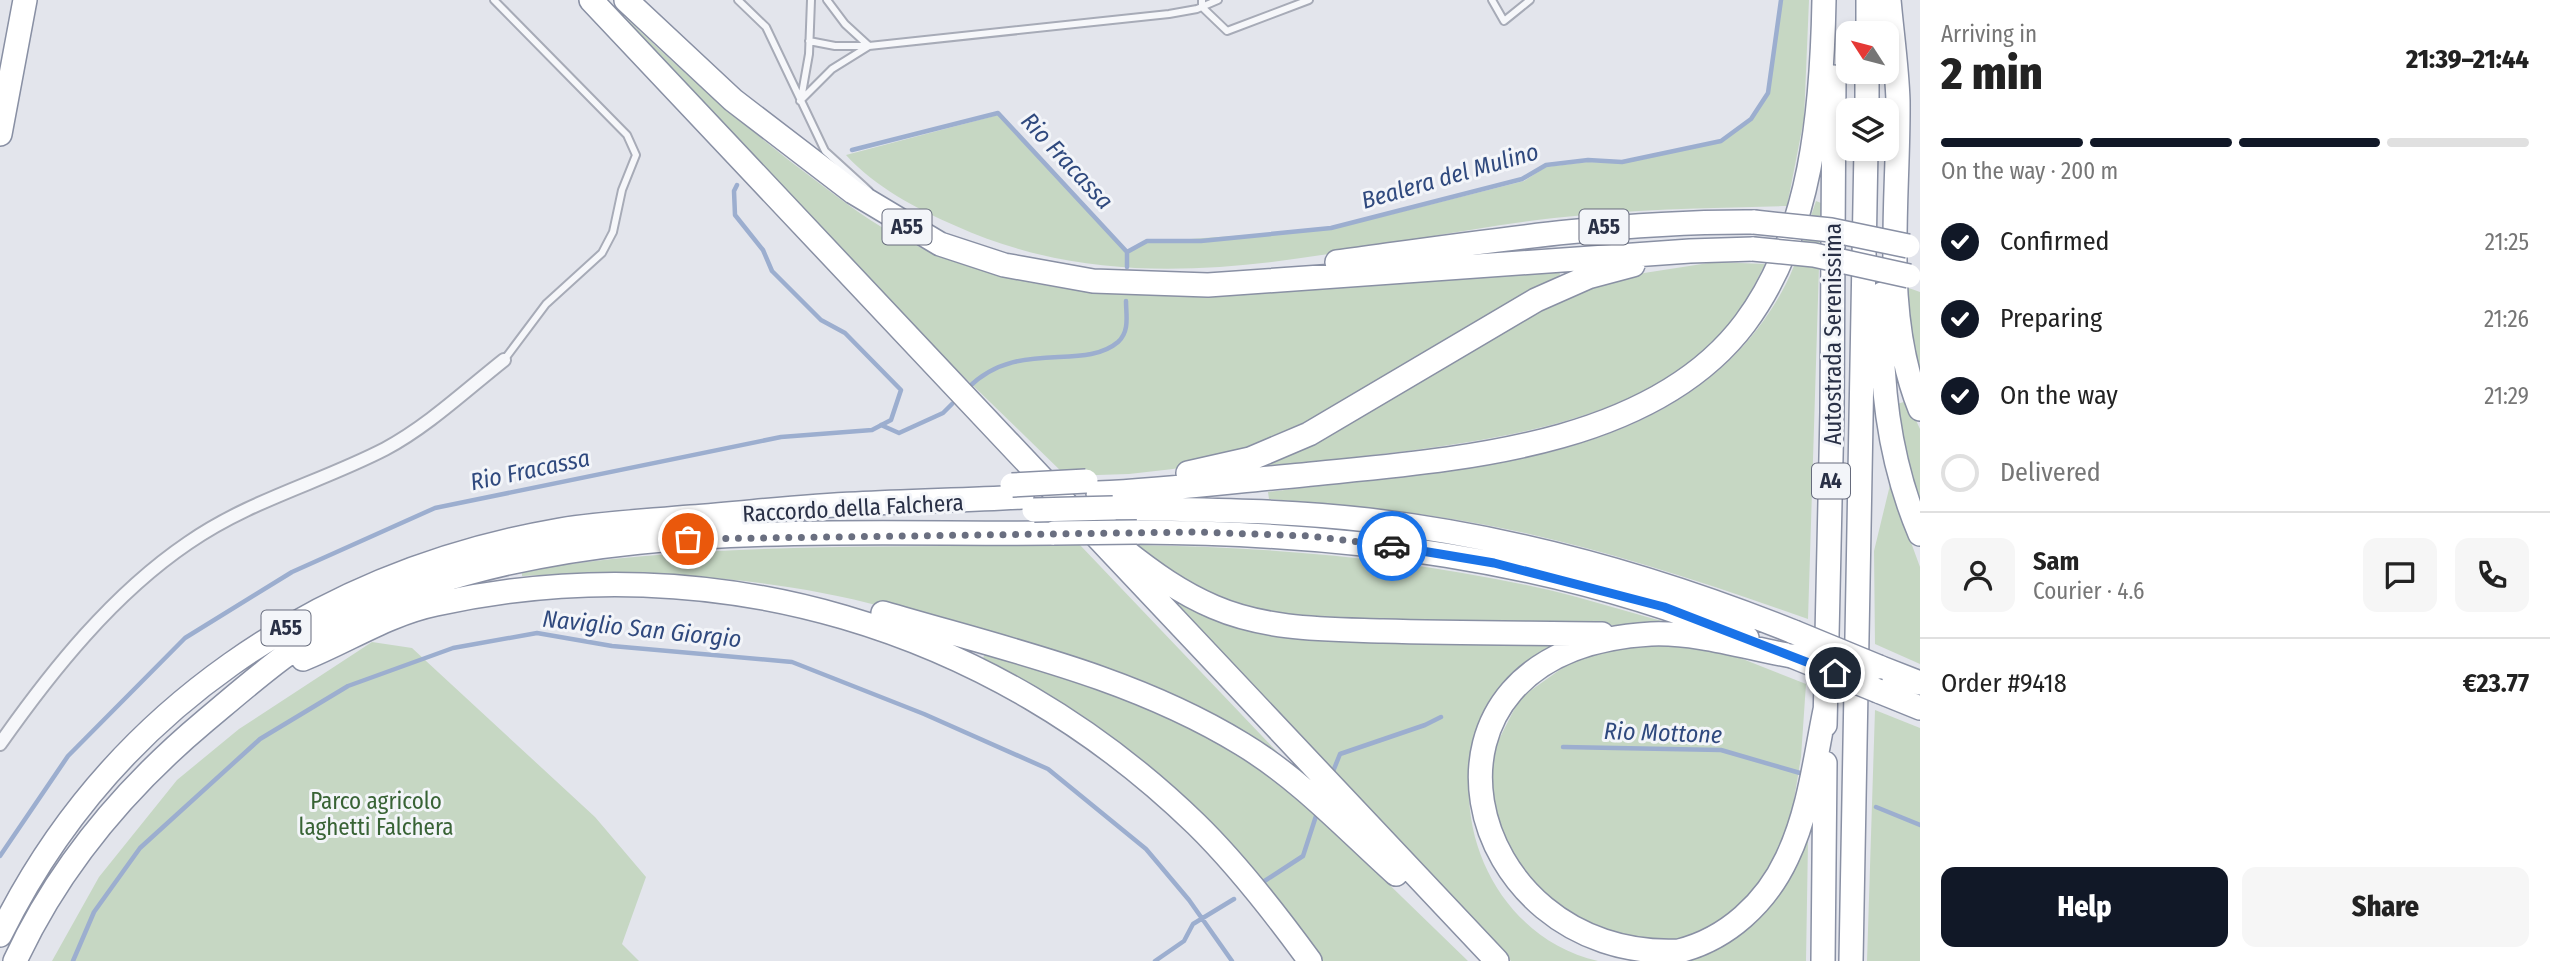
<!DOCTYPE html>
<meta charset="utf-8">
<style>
:root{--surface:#fff;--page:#f6f6f6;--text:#222;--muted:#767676;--line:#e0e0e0;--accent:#111827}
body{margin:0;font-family:"Fira Sans Condensed",sans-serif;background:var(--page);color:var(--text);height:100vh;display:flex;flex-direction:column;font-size:26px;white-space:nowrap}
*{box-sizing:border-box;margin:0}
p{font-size:23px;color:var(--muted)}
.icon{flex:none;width:38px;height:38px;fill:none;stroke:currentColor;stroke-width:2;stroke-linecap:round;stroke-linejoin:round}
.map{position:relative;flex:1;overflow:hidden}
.side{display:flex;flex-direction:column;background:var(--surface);width:630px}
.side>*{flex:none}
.needle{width:46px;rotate:306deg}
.controls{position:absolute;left:1836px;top:21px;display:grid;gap:14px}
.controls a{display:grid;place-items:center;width:63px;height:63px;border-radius:14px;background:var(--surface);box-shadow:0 4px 10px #0003;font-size:35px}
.pin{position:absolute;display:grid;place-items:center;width:60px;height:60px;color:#fff;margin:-30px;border:4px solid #fff;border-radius:50%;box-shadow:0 2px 7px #0007}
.courier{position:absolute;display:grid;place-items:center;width:70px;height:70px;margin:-35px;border:5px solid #1a73e8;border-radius:50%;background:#fff;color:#222;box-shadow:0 2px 9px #0007}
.head em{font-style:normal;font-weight:800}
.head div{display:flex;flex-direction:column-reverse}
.head{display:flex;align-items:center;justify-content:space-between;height:119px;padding:0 21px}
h1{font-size:46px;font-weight:800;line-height:52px}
.bar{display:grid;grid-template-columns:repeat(4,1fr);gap:10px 7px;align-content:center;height:84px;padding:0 21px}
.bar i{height:9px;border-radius:5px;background:var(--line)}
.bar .active{background:var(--accent)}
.bar p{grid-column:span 4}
.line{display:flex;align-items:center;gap:18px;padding:0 21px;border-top:2px solid var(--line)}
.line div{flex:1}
.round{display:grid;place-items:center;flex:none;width:74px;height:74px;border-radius:14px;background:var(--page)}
ol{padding:0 21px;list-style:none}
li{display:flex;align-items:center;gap:21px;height:77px}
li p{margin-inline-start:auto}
li .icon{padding:7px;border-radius:50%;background:var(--accent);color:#fff;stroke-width:4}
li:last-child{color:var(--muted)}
li i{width:38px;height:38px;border:4px solid var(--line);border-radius:50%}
.action{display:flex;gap:14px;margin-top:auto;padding:14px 21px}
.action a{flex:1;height:80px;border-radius:14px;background:var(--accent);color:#fff;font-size:28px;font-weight:800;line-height:80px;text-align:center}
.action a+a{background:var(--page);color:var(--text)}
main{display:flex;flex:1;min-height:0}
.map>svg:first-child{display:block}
.green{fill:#c6d7c3}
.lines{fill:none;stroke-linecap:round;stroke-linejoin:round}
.stream{stroke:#9caecf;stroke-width:4.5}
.service-casing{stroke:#a7abb7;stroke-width:10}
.minor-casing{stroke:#a7abb7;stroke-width:16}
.motorway-casing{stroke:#8990a4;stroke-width:26}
.service{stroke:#f6f7fa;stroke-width:6}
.minor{stroke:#f6f7fa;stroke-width:12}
.motorway{stroke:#fff;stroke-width:23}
.motorway-bridge-casing{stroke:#8990a4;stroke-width:26;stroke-linecap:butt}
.motorway-bridge{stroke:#fff;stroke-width:23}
.done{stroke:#6a6f80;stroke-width:7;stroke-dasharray:0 12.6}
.route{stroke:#1a73e8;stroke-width:9}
.labels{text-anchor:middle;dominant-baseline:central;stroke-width:6;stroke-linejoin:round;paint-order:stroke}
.shield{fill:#f3f5f9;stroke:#666b7c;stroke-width:2}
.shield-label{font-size:21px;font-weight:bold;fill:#293046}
.street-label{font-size:23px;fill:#293046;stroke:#f3f5f9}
.park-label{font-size:23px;fill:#386335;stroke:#f3f5f9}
.water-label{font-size:24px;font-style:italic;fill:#2f497e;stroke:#f3f5f9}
</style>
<main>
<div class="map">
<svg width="1920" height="961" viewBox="0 0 1920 961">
<rect width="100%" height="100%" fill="#e3e5ec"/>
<path class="green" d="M1782,0H1809L1804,119L1787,206C1709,208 1632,209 1554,218C1351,241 1154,315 956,226C917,209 875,187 846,155L998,115L1125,252L1147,242L1333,229L1524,181L1546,167L1587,162L1622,163L1722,142L1752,119L1769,94Z
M626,18C686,75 748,130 815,180C844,202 874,225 907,241C1035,305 1177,299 1316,289C1397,284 1478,276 1559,270L1560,275L1302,429L1212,461L1173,469L1129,474L1066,476L882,297L623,21Z
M1816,201L1821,203L1808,619C1702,582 1596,546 1486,525C1414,511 1342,505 1269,499L1268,492C1447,468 1678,473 1780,295C1797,266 1805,233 1816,201Z
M1715,262L1765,264C1753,288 1741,312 1723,332C1630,438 1432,446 1301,464L1270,465L1269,461L1510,323L1599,280Z
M1903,286L1920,292V388Z
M1907,401L1920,429V502L1904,445L1897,404Z
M1890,485L1920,567V664L1875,644L1874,551Z
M1080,545L1280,755L1276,758L884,607C767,576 642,569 522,576V571C706,541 894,548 1080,545Z
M1133,545C1273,547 1412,559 1549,590C1587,599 1625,611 1662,621L1660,626L1339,622L1279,614L1237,606L1198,590Z
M1174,595L1201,608L1561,643L1562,646C1533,660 1518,677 1500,703C1493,713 1484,723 1479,734C1471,749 1469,769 1469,786C1467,865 1518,943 1598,961H1511L1171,598Z
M372,642L412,648L595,817L646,877L622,944L639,961H52L99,877L177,780L239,729Z
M1670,643L1720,650L1806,684L1801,757L1792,812L1782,841L1761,884L1731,917L1676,943L1560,926L1491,823V755L1520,698L1582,654Z
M985,654L1041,669L1161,711L1226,744L1305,803L1468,961H1322C1263,880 1196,799 1114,740C1072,709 1028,684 983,658Z
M1875,710L1920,728V961H1867Z
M1802,840L1808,841L1806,961H1674L1703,953Z"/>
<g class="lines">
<path class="stream" d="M852,150L998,113L1127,252
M1127,267V252L1147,241H1201L1331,228L1522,179L1546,165L1588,160L1622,162L1721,141L1751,119L1768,93L1781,0
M968,388C1017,338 1083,372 1118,342C1130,331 1126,315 1126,301
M881,425L899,433L943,413L952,404
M1563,747L1721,750L1800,773
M1332,774L1340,754L1425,725L1441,717
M1876,807L1920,825
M0,856L68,756L185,638L292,572L435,508L781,437L872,430L891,420L901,390L845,333L821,320L772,271L763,250L735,215L734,191L737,185
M1263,882L1303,856L1316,816
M73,961L94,912L140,848L260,739L348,686L453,648L537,633L612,646L792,662L924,714L1048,769L1146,849L1189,900L1232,961
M1155,961L1184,941L1193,924L1234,899"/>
<g class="service-casing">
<path id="service" d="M494,0L627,135L636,155L622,190L613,232L602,253L546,304L504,360
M738,0L766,27L825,151L869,191
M1202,0V7L1227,31L1309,0
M1492,0L1504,21L1530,0
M809,41L835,46H869L1169,14L1197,9L1218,0
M801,99L809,54L811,0
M800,101L832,69L869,46L845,24L827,0"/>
</g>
<g class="minor-casing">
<path id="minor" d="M0,744C52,670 113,594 188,543C250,500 319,483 385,449C428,426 466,390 504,360"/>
</g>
<g class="motorway-casing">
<path id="motorway" d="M591,0L1497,961
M626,0L733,100L853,192L940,244L1004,265L1093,281L1208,285L1690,251L1753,249
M1889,0C1892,34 1897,68 1898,101C1899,204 1881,312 1920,409
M1868,33V0
M1867,110V72
M0,134L25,0
M1337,262C1476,243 1613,221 1754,222
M1882,294C1880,378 1887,456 1920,534
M1188,473L1250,459L1309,434L1536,300L1588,277L1633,265
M1098,493C1167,490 1235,481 1303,475C1447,460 1650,450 1745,323C1812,233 1822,109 1824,0
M1113,508C1198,510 1283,510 1368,520C1515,537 1657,577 1794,632
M1137,532C1346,533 1551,558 1747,638
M1124,550C1153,573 1181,593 1214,607C1267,630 1326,629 1383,631C1456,633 1529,633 1602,634
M883,613C1005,649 1133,677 1242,744C1300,779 1346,829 1396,874
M1792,656C1747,648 1697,632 1651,634C1384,649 1459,961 1679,951C1727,939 1766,903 1787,858C1809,812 1815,759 1825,710
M303,659C348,641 388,614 436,604C714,543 993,627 1196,824C1238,865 1275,913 1310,961
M1879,667L1920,683
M1878,691L1920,708
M1825,725L1832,412L1834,77
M0,935C110,711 319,572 560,530C603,523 647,521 691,517C746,513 801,506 856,504C912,501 967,500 1022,497
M15,961C59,866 125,788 205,721C247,686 296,642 346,618C559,515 823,535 1054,533
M1823,961L1825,763
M1851,961L1866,149"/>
</g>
<use href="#service" class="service"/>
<use href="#minor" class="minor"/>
<use href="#motorway" class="motorway"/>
<g class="motorway-bridge-casing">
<path id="motorway-bridge" d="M1754,222L1831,230L1908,246
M1753,249L1814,255L1909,276
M1012,485L1086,481
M1034,510L1113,508
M1054,533L1137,532
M1794,632L1879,667
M1792,656L1878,691"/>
</g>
<use href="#motorway-bridge" class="motorway-bridge"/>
</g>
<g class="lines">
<path class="done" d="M688,539L1196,532L1309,536L1392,546"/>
<path class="route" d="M1392,546L1494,563L1664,607L1835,673"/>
</g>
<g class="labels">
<g class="shield">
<rect x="882.5" y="209.5" width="49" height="35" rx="5"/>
<rect x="1579.5" y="209.5" width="49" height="35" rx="5"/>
<rect x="1812" y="463.5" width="38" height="35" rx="5"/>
<rect x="261.5" y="610.5" width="49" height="35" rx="5"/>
</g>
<g class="shield-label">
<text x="907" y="227">A55</text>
<text x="1604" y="227">A55</text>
<text x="1831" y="481">A4</text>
<text x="286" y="628">A55</text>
</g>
<g class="street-label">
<text transform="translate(1833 334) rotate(-90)">Autostrada Serenissima</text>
<text transform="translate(853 508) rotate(-3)">Raccordo della Falchera</text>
</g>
<g class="park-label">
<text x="376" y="801">Parco agricolo<tspan x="376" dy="26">laghetti Falchera</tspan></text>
</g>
<g class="water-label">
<text transform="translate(1067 161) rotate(47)">Rio Fracassa</text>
<text transform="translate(1450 176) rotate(-16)">Bealera del Mulino</text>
<text transform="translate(530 470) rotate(-12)">Rio Fracassa</text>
<text transform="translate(642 629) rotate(6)">Naviglio San Giorgio</text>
<text transform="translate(1663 733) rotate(2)">Rio Mottone</text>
</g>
</g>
</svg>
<div class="controls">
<a><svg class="needle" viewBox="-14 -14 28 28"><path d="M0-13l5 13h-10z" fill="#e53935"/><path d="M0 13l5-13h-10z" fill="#767676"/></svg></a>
<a><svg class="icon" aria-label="layers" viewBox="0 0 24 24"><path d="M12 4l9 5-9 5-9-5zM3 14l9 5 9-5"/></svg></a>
</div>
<div class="pin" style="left:688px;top:539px;background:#ea580c"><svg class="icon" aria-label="bag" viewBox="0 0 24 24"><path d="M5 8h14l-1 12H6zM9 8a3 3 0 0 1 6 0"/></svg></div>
<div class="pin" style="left:1835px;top:673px;background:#1f2937"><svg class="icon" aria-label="home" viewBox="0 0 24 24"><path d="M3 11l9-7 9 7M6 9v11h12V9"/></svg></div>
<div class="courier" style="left:1392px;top:546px"><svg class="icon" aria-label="car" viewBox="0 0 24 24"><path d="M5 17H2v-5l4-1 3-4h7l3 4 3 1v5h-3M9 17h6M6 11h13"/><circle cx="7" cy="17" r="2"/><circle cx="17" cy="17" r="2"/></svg></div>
</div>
<section class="side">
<div class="head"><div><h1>2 min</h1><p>Arriving in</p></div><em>21:39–21:44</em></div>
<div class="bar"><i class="active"></i><i class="active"></i><i class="active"></i><i></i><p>On the way · 200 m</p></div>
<ol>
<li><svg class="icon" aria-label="check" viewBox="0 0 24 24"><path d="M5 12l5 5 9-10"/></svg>Confirmed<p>21:25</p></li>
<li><svg class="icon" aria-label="check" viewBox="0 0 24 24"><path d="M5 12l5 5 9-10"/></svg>Preparing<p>21:26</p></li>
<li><svg class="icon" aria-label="check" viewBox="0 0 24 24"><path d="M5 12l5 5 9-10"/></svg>On the way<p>21:29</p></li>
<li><i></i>Delivered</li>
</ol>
<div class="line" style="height:126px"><a class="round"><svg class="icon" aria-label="person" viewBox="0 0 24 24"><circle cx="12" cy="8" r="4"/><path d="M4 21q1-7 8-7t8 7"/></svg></a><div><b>Sam</b><p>Courier · 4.6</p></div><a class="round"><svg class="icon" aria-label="chat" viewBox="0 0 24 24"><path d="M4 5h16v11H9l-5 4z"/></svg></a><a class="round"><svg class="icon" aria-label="phone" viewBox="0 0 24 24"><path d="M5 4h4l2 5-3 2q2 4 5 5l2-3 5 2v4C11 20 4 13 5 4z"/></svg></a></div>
<div class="line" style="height:91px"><div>Order #9418</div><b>€23.77</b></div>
<div class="action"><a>Help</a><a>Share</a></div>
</section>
</main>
